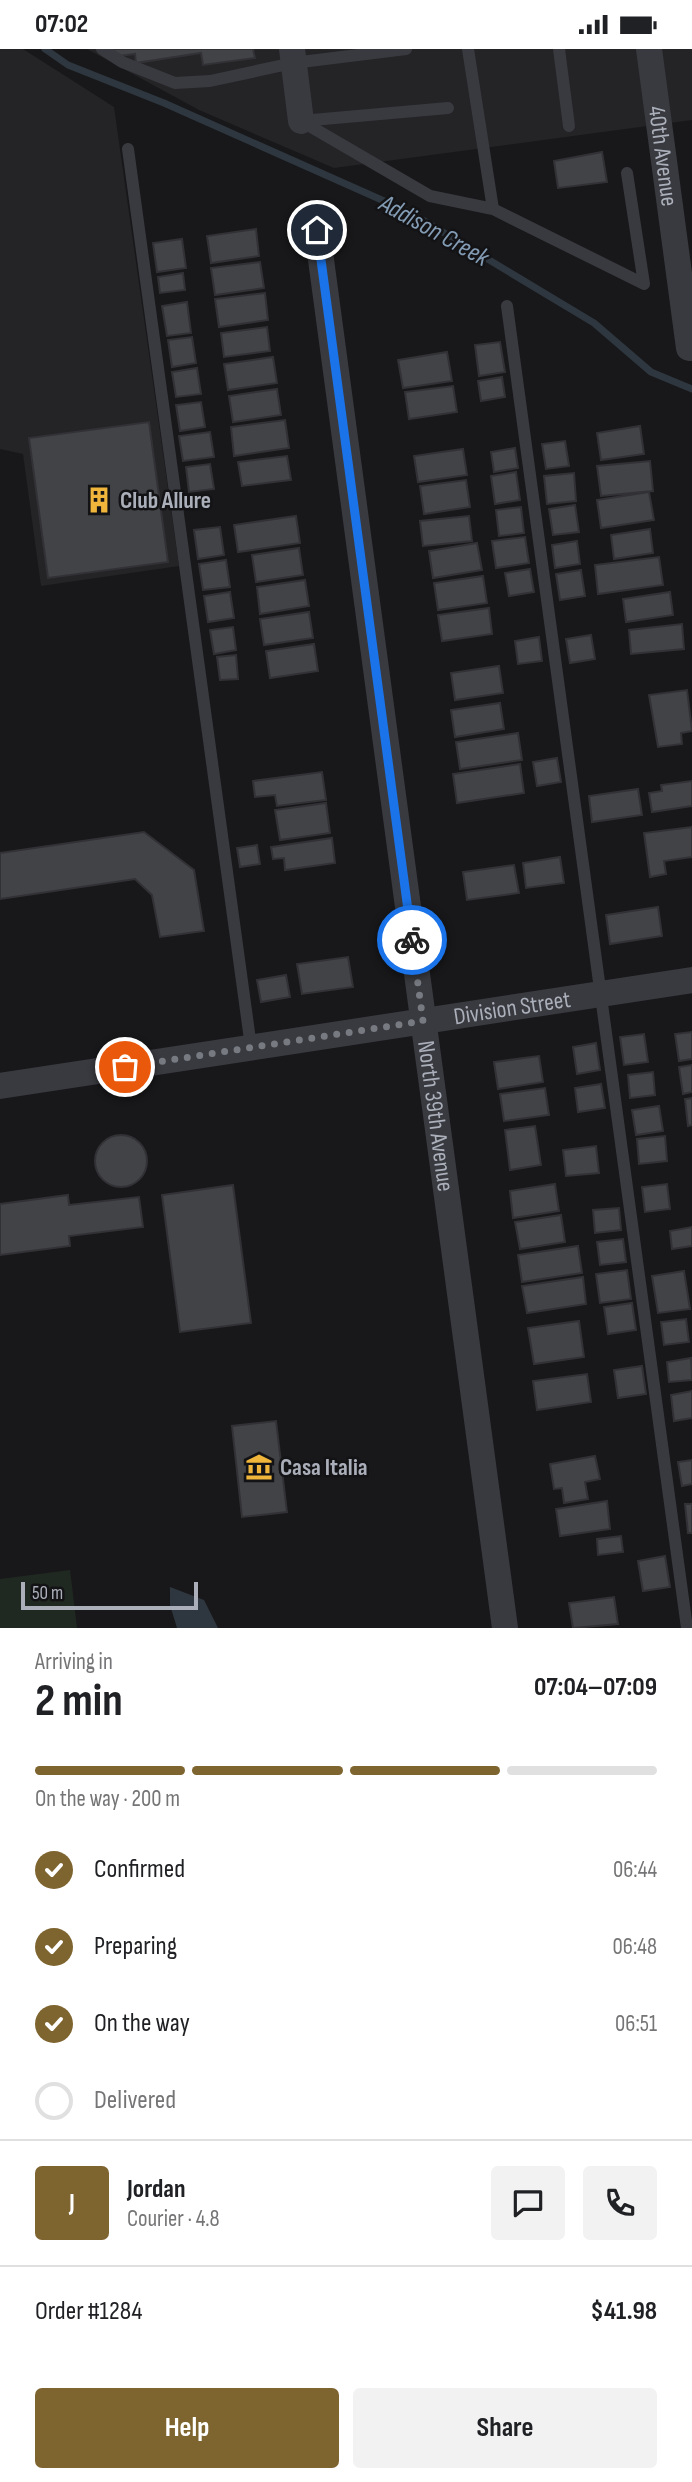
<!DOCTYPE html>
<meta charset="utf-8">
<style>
:root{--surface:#fff;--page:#f2f2f2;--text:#202124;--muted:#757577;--line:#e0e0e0;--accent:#7e642e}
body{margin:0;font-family:"Sofia Sans Condensed",sans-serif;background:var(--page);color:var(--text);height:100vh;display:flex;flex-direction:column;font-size:26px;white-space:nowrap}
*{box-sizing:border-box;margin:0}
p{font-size:23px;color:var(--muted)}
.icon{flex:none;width:38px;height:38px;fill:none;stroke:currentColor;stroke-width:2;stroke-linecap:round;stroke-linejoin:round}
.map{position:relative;height:1579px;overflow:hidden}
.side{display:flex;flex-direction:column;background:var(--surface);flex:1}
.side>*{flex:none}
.scale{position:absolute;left:21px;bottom:18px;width:177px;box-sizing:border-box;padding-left:7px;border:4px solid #abafba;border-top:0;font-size:19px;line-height:24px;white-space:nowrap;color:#abafba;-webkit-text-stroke:5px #131316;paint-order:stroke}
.pin{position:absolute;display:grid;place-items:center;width:60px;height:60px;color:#fff;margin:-30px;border:4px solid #fff;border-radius:50%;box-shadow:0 2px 7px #0007}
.courier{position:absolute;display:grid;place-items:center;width:70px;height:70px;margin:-35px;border:5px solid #1a73e8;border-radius:50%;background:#fff;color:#222;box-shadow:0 2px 9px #0007}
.overview em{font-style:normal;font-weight:700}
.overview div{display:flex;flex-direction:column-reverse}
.overview{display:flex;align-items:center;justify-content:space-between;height:119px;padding:0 35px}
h1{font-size:46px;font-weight:700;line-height:52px}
.bar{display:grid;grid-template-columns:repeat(4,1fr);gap:10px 7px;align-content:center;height:84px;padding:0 35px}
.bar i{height:9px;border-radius:5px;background:var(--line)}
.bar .current{background:var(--accent)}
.bar p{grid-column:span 4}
.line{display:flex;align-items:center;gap:18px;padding:0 35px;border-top:2px solid var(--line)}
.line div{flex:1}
.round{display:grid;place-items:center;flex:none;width:74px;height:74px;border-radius:7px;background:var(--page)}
ol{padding:0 35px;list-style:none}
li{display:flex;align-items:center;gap:21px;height:77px}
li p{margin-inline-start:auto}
li .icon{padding:7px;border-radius:50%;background:var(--accent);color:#fff;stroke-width:4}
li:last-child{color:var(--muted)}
li i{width:38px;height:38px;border:4px solid var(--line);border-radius:50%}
.action{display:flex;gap:14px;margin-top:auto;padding:14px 35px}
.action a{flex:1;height:80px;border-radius:7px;background:var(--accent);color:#fff;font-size:28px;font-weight:700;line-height:80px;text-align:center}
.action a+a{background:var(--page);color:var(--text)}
.status{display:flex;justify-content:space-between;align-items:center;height:49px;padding:0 35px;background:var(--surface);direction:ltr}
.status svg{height:19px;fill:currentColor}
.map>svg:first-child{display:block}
.built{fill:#242427}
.green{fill:#202921}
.water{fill:#2e373f}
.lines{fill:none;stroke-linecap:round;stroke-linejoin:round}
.stream{stroke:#2e373f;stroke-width:7}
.building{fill:#424347;stroke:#323236;stroke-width:2}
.service{stroke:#393a3f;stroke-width:12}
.minor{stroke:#393a3f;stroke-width:26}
.done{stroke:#787a82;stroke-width:7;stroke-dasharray:0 12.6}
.route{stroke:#1a73e8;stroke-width:9}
.labels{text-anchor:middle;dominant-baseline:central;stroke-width:5;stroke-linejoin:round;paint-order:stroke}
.street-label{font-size:24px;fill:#abafba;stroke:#131316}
.poi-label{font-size:24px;font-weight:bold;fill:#abafba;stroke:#131316;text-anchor:start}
.water-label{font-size:26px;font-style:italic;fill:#839cb4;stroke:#131316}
</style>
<div class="status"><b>07:02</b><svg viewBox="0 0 49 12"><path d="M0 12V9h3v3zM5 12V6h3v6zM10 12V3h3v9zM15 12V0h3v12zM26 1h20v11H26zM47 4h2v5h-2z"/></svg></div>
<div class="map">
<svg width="692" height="1579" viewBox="0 0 692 1579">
<rect width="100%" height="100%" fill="#18181a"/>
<path class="built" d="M0,0H23L114,58L179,517L41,537L23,405L0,400Z
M87,0H692V71L334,119L199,61Z"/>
<path class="green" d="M70,1521L77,1579H0V1530Z"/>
<path class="water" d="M170,1538L204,1551L218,1579H177L170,1556Z"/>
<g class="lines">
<path class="stream" d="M45,0L68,16L164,54L411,164L594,274L651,323L692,340"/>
</g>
<path class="building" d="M110,0H253L255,9L203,16L201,4L136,14L135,5L120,7Z
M602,103L607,133L558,139L554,112Z
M256,180L259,207L211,214L207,187Z
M182,190L186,219L157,223L153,194Z
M260,213L264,239L215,246L211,219Z
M183,224L185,241L160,244L158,228Z
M265,244L268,271L219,278L215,250Z
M187,253L191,284L167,287L162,257Z
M267,278L270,302L224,308L221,284Z
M192,288L196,314L172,318L168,291Z
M500,293L505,323L479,327L475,296Z
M447,303L452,332L403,339L398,311Z
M273,308L277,334L228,341L224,315Z
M197,319L201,345L176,348L172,323Z
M502,328L505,348L481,352L478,332Z
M453,337L457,363L409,370L405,343Z
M277,340L281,366L233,373L229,347Z
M201,353L205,378L180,382L176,356Z
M285,371L289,399L234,407L231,378Z
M149,373L168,513L48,529L29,389Z
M640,377L644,405L601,411L597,384Z
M210,383L214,408L183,412L179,387Z
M565,392L569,417L546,420L542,395Z
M515,399L518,419L494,423L491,403Z
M463,400L467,426L418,433L414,407Z
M287,407L291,431L242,437L238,413Z
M650,412L653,442L601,447L597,417Z
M210,415L214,440L189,443L186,418Z
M516,423L520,451L495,455L491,427Z
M574,424L576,452L547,455L544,427Z
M466,431L470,458L424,465L420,437Z
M649,443L654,471L601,479L597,451Z
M575,456L579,483L553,486L549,460Z
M521,458L524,484L499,487L496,461Z
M296,467L300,494L238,503L234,476Z
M469,467L472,492L423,497L420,472Z
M220,478L224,506L198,510L194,481Z
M650,480L653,504L614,510L611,486Z
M525,488L529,514L496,519L492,492Z
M577,492L580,515L555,519L552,496Z
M477,494L482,521L433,529L429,502Z
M299,499L303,526L256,533L252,506Z
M659,508L663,536L598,545L595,516Z
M226,511L230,538L203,541L199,515Z
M530,520L534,543L509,547L505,524Z
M581,521L585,547L560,551L556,525Z
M483,527L487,554L438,561L434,534Z
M305,531L309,557L260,565L257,538Z
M230,543L234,569L208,573L204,547Z
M670,543L673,566L626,573L623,550Z
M489,559L492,585L442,592L438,566Z
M309,563L313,589L264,596L260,570Z
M682,575L684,600L631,605L629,581Z
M233,578L236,601L214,605L210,581Z
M591,586L595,610L570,614L566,590Z
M539,588L542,612L518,615L515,592Z
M314,595L318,622L270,629L266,602Z
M236,606L238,630L220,631L217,608Z
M499,617L503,644L455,651L451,624Z
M687,641L692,682L681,684L682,695L658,698L649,646Z
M500,654L504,680L455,688L451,661Z
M518,684L522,711L460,720L456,693Z
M557,709L561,733L537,737L533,713Z
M520,715L524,744L457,754L453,725Z
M322,723L326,751L277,757L275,746L255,748L253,732Z
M692,732V757L652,763L649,744L662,742L661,736Z
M638,740L642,766L592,773L589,747Z
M326,754L330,784L280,791L275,761Z
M692,778V808L664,812L666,825L650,828L644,784Z
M144,783L194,821L204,882L160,888L152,846L135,830L0,850V804Z
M332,789L335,814L285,821L284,809L273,810L271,798Z
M257,796L260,815L240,818L237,799Z
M560,808L564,834L526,839L523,814Z
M514,816L519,844L467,851L463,823Z
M658,858L662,887L610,895L606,866Z
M348,908L353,938L302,945L297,915Z
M286,926L290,948L261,953L257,931Z
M692,983V1010L679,1012L675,985Z
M644,985L648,1013L624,1016L620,988Z
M596,994L600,1021L577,1025L573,998Z
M539,1007L543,1033L498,1040L494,1013Z
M692,1016V1043L683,1045L679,1018Z
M653,1023L655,1046L630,1049L628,1026Z
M601,1035L605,1059L578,1063L575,1039Z
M545,1039L549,1066L504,1072L500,1045Z
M692,1049V1076L688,1077L685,1050Z
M659,1057L663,1082L636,1086L632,1061Z
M535,1077L541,1116L510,1121L505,1081Z
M95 1112a26 26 0 1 1 52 0a26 26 0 1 1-52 0Z
M665,1087L667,1112L639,1115L637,1090Z
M596,1097L599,1124L566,1127L563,1101Z
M555,1135L559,1162L513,1169L510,1142Z
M667,1135L670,1160L645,1163L642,1138Z
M233,1136L251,1274L180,1283L162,1146Z
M68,1146L69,1156L139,1148L143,1178L69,1187L70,1197L0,1206V1155Z
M619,1159L621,1181L595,1184L593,1161Z
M561,1166L565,1193L520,1200L515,1173Z
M692,1178V1197L672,1200L670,1182Z
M623,1190L626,1213L600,1216L597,1193Z
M578,1197L582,1224L522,1233L518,1206Z
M627,1221L631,1250L600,1254L596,1225Z
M684,1222L690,1260L658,1264L652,1227Z
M583,1228L586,1255L527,1264L522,1237Z
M632,1254L636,1281L608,1285L604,1258Z
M686,1270L689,1293L664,1296L661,1273Z
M579,1272L584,1308L534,1315L528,1279Z
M691,1309L692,1331L669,1333L667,1313Z
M642,1317L646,1345L618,1349L614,1321Z
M587,1325L591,1353L537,1361L533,1332Z
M692,1342V1369L674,1372L671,1346Z
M276,1372L287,1463L242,1468L232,1377Z
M595,1407L600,1430L585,1433L588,1450L564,1454L562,1439L554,1440L550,1415Z
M692,1411V1435L682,1437L678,1413Z
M607,1452L610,1480L560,1487L556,1460Z
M685,1455H692V1484H688Z
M621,1487L623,1503L598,1506L597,1490Z
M665,1507L670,1538L643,1542L638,1512Z
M614,1548L618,1575L573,1579L569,1554Z"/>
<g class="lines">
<path class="service" d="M102,0L122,13L175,34L210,32L293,14L406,0
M468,0L493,160
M559,0L569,77
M301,72L430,147L493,160L644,235L627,124
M301,72L448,59
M128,100L251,998
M507,257L687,1579"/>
<g class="minor">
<path d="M292,0L301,72"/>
<path id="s1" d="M649,0L689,299"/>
<path id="s2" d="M317,181L505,1579"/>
<path id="s3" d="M0,1037L692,931"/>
</g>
</g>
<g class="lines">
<path class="done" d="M125,1018L423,972L412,891"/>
<path class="route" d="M317,181L412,891"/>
</g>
<defs>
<g id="building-bare" transform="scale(2.1)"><path d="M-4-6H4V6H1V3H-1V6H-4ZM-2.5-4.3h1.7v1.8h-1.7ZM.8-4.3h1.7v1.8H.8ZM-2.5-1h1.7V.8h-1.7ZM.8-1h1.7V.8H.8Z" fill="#f0b63b" stroke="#131316" stroke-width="2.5" paint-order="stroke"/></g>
<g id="museum-bare" transform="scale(2.1)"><path d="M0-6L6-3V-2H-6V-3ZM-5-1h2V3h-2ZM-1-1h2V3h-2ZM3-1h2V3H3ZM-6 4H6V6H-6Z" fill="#f0b63b" stroke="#131316" stroke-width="2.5" paint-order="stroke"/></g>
</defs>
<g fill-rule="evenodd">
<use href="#building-bare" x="99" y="451"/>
<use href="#museum-bare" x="259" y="1418"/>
</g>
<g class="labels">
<g class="street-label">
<text stroke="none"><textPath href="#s1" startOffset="108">40th Avenue</textPath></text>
<text stroke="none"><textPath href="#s3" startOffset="518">Division Street</textPath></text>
<text stroke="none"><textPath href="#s2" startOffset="894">North 39th Avenue</textPath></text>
</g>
<g class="poi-label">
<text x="120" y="451">Club Allure</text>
<text x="280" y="1418">Casa Italia</text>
</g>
<g class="water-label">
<text transform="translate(434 182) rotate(29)">Addison Creek</text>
</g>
</g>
</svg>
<div class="scale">50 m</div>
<div class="pin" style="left:125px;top:1018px;background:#ea580c"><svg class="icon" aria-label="bag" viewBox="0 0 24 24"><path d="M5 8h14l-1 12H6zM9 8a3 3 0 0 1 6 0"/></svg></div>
<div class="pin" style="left:317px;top:181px;background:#1f2937"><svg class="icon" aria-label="home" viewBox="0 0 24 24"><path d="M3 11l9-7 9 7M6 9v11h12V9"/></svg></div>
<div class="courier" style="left:412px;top:891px"><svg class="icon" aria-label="bike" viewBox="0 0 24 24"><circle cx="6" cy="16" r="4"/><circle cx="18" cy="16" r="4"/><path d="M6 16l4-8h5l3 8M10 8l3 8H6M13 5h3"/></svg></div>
</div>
<section class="side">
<div class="overview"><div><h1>2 min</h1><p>Arriving in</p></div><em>07:04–07:09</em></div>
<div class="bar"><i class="current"></i><i class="current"></i><i class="current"></i><i></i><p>On the way · 200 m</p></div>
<ol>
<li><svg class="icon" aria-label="check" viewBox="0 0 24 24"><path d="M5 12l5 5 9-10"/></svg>Confirmed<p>06:44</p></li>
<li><svg class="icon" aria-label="check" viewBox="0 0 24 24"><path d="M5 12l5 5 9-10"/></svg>Preparing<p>06:48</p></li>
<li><svg class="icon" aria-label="check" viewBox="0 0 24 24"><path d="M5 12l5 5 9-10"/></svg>On the way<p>06:51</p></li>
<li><i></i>Delivered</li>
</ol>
<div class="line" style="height:126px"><b class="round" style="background:var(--accent);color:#fff">J</b><div><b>Jordan</b><p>Courier · 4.8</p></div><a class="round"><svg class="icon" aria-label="chat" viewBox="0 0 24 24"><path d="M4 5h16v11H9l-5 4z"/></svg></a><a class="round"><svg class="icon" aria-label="phone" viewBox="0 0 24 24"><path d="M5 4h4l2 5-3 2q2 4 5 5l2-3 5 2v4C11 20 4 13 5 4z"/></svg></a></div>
<div class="line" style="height:91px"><div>Order #1284</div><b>$41.98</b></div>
<div class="action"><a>Help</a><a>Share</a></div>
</section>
